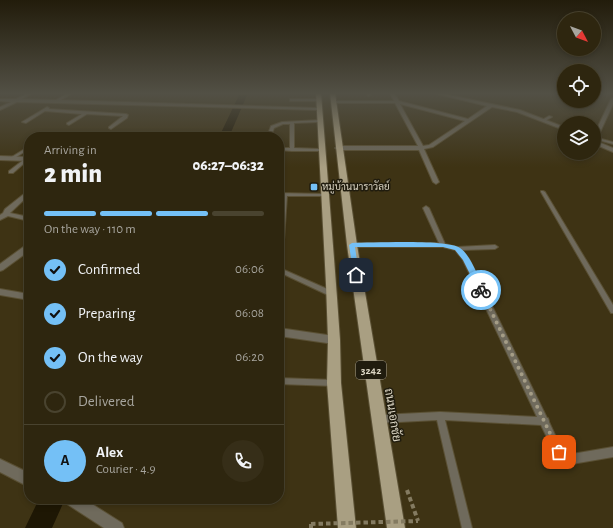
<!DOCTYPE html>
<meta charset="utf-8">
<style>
:root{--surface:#2e260f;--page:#362e18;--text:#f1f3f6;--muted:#a7a59e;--line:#49432f;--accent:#74c0f6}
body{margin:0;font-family:"Alegreya Sans",Sarabun,sans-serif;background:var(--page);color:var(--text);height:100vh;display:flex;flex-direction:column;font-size:15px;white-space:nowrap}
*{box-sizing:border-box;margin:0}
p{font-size:13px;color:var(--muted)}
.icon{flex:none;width:22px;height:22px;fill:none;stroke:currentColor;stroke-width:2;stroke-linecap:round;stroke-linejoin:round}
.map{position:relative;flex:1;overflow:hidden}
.drawer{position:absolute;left:24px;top:132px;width:260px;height:372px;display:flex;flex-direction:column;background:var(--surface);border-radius:16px;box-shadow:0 2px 6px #0003,0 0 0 1px var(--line)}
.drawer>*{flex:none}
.needle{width:26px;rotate:131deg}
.fabs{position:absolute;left:557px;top:12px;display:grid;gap:8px}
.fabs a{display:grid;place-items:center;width:44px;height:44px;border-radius:50%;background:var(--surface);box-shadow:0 2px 6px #0003,0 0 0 1px var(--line);font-size:20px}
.pin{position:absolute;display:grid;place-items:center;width:34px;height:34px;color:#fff;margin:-17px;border-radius:8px;box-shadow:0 2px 6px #0006}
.courier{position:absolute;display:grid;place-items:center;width:40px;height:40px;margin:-20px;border:3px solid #74c0f6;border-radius:50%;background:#fff;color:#222;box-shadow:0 1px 5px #0007}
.headline em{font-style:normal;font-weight:800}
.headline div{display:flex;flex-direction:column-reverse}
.headline{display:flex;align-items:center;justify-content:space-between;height:68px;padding:0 20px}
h1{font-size:26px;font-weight:800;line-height:30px}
.bar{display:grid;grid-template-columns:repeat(4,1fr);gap:6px 4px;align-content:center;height:48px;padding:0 20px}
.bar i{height:5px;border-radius:3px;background:var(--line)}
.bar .on{background:var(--accent)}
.bar p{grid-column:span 4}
.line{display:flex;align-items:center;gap:10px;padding:0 20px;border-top:1px solid var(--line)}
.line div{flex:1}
.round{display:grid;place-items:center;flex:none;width:42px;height:42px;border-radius:21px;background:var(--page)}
ol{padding:0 20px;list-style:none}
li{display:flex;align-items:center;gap:12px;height:44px}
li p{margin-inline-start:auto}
li .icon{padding:4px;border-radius:50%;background:var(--accent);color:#111;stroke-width:4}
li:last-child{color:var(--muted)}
li i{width:22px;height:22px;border:2px solid var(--line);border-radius:50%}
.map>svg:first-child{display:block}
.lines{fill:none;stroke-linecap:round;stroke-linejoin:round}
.canal{fill:#1e1704;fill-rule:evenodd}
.service-casing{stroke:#5a5034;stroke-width:2}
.minor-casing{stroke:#5a5034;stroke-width:2}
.primary-casing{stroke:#5a5034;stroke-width:2}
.path{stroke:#847b61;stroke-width:4;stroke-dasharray:4.5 3;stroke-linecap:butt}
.service{fill:#6f6a5c;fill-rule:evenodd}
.minor{fill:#6f6a5c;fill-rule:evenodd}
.primary{fill:#a99f82;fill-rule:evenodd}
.path-bridge{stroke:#847b61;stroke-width:4;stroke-dasharray:4.5 3;stroke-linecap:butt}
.route{fill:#74c0f6}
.done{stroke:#a59d86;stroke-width:4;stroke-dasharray:0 7.2}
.poi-dot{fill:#74c0f6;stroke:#201c0e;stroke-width:1.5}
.labels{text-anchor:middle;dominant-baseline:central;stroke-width:3;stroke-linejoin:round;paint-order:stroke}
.far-poi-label{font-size:10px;fill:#dcd6c4;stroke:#201c0e;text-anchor:start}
.shield{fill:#201c0e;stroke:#a49e8d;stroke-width:1}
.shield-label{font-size:11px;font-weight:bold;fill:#dcd6c4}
.street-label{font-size:12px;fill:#dcd6c4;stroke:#201c0e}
</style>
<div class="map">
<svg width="613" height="528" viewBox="0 0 613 528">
<rect width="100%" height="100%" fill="#3e3314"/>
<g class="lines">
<path class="canal" d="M240,93H248L229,137H219Z
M39,499H65L52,528H25Z"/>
<g class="service-casing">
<path id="service" d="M367,93H369L371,95L368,96Z
M291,99H318L320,100L318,101H290V99Z
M549,116L552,117L545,121L542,120Z
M320,120V122H319L294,123V148L321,149H322V151H292L279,150V148H290V124H283L274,128L271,137H267L271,126L282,122Z
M594,137L613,142V144L594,139Z
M23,150L26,151L13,159L10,158Z
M26,158H28L29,159L13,173H9V171Z
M541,191H543L545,192L613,305V313H611L541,192Z
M279,193L324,194L326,195L324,196H287L282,269L334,292L335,294L334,296H330L279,272V235L282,196L279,195Z
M426,206L429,208L445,244L457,247L495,245L498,247L495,249L462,250L469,259L547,418H548L549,421V422L562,450L566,453L572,454L613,447V457L572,464L561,460L556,456L541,425L445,420L472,528H462L437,420L380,423L377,422L376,419L377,416L380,415L440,412L537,417L463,260L455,250L443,247H352L349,245L352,243H439L423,208Z
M279,378L334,380L337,381L338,383L337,385L334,386L279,384Z"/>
</g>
<g class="minor-casing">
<path id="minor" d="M28,93H33L22,99L56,100L68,93H73L61,100L318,108L320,109L318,110L17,102L0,110V107L11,102L0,101V99H16Z
M390,93H394L399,101L468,119L487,106L433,93H440L520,110L564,127V130L517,112L492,107L433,147L424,149L439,182L436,184L433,182L419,150H338L335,148L338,146H418L395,103H333L331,102L333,101H394ZM400,104L465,121L429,145L423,146Z
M613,98V104L596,141L613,148V152L594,144V135L611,99Z
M47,107L49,108V109L126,114L128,115L127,118L111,129L109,128V127L123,116L87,114L69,125L67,124V123L82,114L45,111L26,123L22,122Z
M0,156L29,157V161L0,160Z
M29,190V195L10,213L29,217V221L8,216L0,220V215L3,213L5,209Z
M26,245H29V251L3,270L0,271V264Z
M0,289L29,294V300L0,295Z
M279,328L334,336L337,337L339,340L337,343L334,344L279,336Z
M0,459L29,473V487L0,472Z
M65,499H84L122,523L124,528H104L67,504Z"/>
</g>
<g class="primary-casing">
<path id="primary" d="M316,93H321L336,284L340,340L341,383L356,528H338L327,383L328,340L326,284Z
M330,93H335L357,245L405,528H387L347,245Z"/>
</g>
<path class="path" d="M407,490L418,521
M311,524V528"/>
<use href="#service" class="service"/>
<use href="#minor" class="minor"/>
<use href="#primary" class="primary"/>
<path class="path-bridge" d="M311,524L418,521"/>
</g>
<linearGradient id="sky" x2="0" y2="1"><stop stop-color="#221c0b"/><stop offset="0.56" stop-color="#525045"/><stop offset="1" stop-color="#525045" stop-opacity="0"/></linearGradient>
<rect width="613" height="167" fill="url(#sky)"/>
<path class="route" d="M352,243C372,243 446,239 460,248C470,254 479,279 485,290L481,292H479L463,260L455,250L443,247H355L359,275L356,277H354L349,245Z"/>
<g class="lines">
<path class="done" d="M481,290L559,452"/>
</g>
<rect class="poi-dot" x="310" y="183" width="8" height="8" rx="2"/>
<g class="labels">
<g class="far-poi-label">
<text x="322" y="187">หมู่บ้านนาราวัลย์</text>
</g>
<rect class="shield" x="356" y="361" width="30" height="18" rx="3"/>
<g class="shield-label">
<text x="371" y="370">3242</text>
</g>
<g class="street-label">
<text transform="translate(393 415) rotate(81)">ถนนเอกชัย</text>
</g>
</g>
</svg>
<div class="fabs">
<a><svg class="needle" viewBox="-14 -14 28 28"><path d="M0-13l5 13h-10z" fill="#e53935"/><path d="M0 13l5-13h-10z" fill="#a7a59e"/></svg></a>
<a><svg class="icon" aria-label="locate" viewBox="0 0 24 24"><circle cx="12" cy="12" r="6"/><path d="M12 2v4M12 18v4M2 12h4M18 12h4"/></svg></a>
<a><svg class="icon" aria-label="layers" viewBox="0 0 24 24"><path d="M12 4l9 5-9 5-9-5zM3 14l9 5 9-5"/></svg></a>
</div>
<div class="pin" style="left:559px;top:452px;background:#ea580c"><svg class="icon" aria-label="bag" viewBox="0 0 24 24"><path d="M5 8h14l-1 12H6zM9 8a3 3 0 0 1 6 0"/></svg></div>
<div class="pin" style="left:356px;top:275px;background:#1f2937"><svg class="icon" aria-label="home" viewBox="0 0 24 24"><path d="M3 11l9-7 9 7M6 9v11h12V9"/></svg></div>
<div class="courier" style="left:481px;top:290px"><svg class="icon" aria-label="bike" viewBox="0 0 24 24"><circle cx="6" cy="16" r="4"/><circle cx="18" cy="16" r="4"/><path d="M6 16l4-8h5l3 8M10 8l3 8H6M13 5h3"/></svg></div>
<section class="drawer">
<div class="headline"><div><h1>2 min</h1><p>Arriving in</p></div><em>06:27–06:32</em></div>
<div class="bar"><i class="on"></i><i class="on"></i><i class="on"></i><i></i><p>On the way · 110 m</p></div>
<ol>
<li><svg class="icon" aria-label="check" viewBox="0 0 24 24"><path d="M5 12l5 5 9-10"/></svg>Confirmed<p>06:06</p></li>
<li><svg class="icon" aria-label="check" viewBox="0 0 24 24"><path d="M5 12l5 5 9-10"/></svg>Preparing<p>06:08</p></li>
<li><svg class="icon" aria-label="check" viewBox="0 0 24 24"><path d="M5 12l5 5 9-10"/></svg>On the way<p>06:20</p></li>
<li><i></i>Delivered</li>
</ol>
<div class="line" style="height:72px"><b class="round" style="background:var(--accent);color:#111">A</b><div><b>Alex</b><p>Courier · 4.9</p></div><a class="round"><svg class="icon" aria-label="phone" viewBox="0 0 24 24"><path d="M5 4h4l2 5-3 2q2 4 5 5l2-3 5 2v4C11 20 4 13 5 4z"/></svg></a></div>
</section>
</div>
